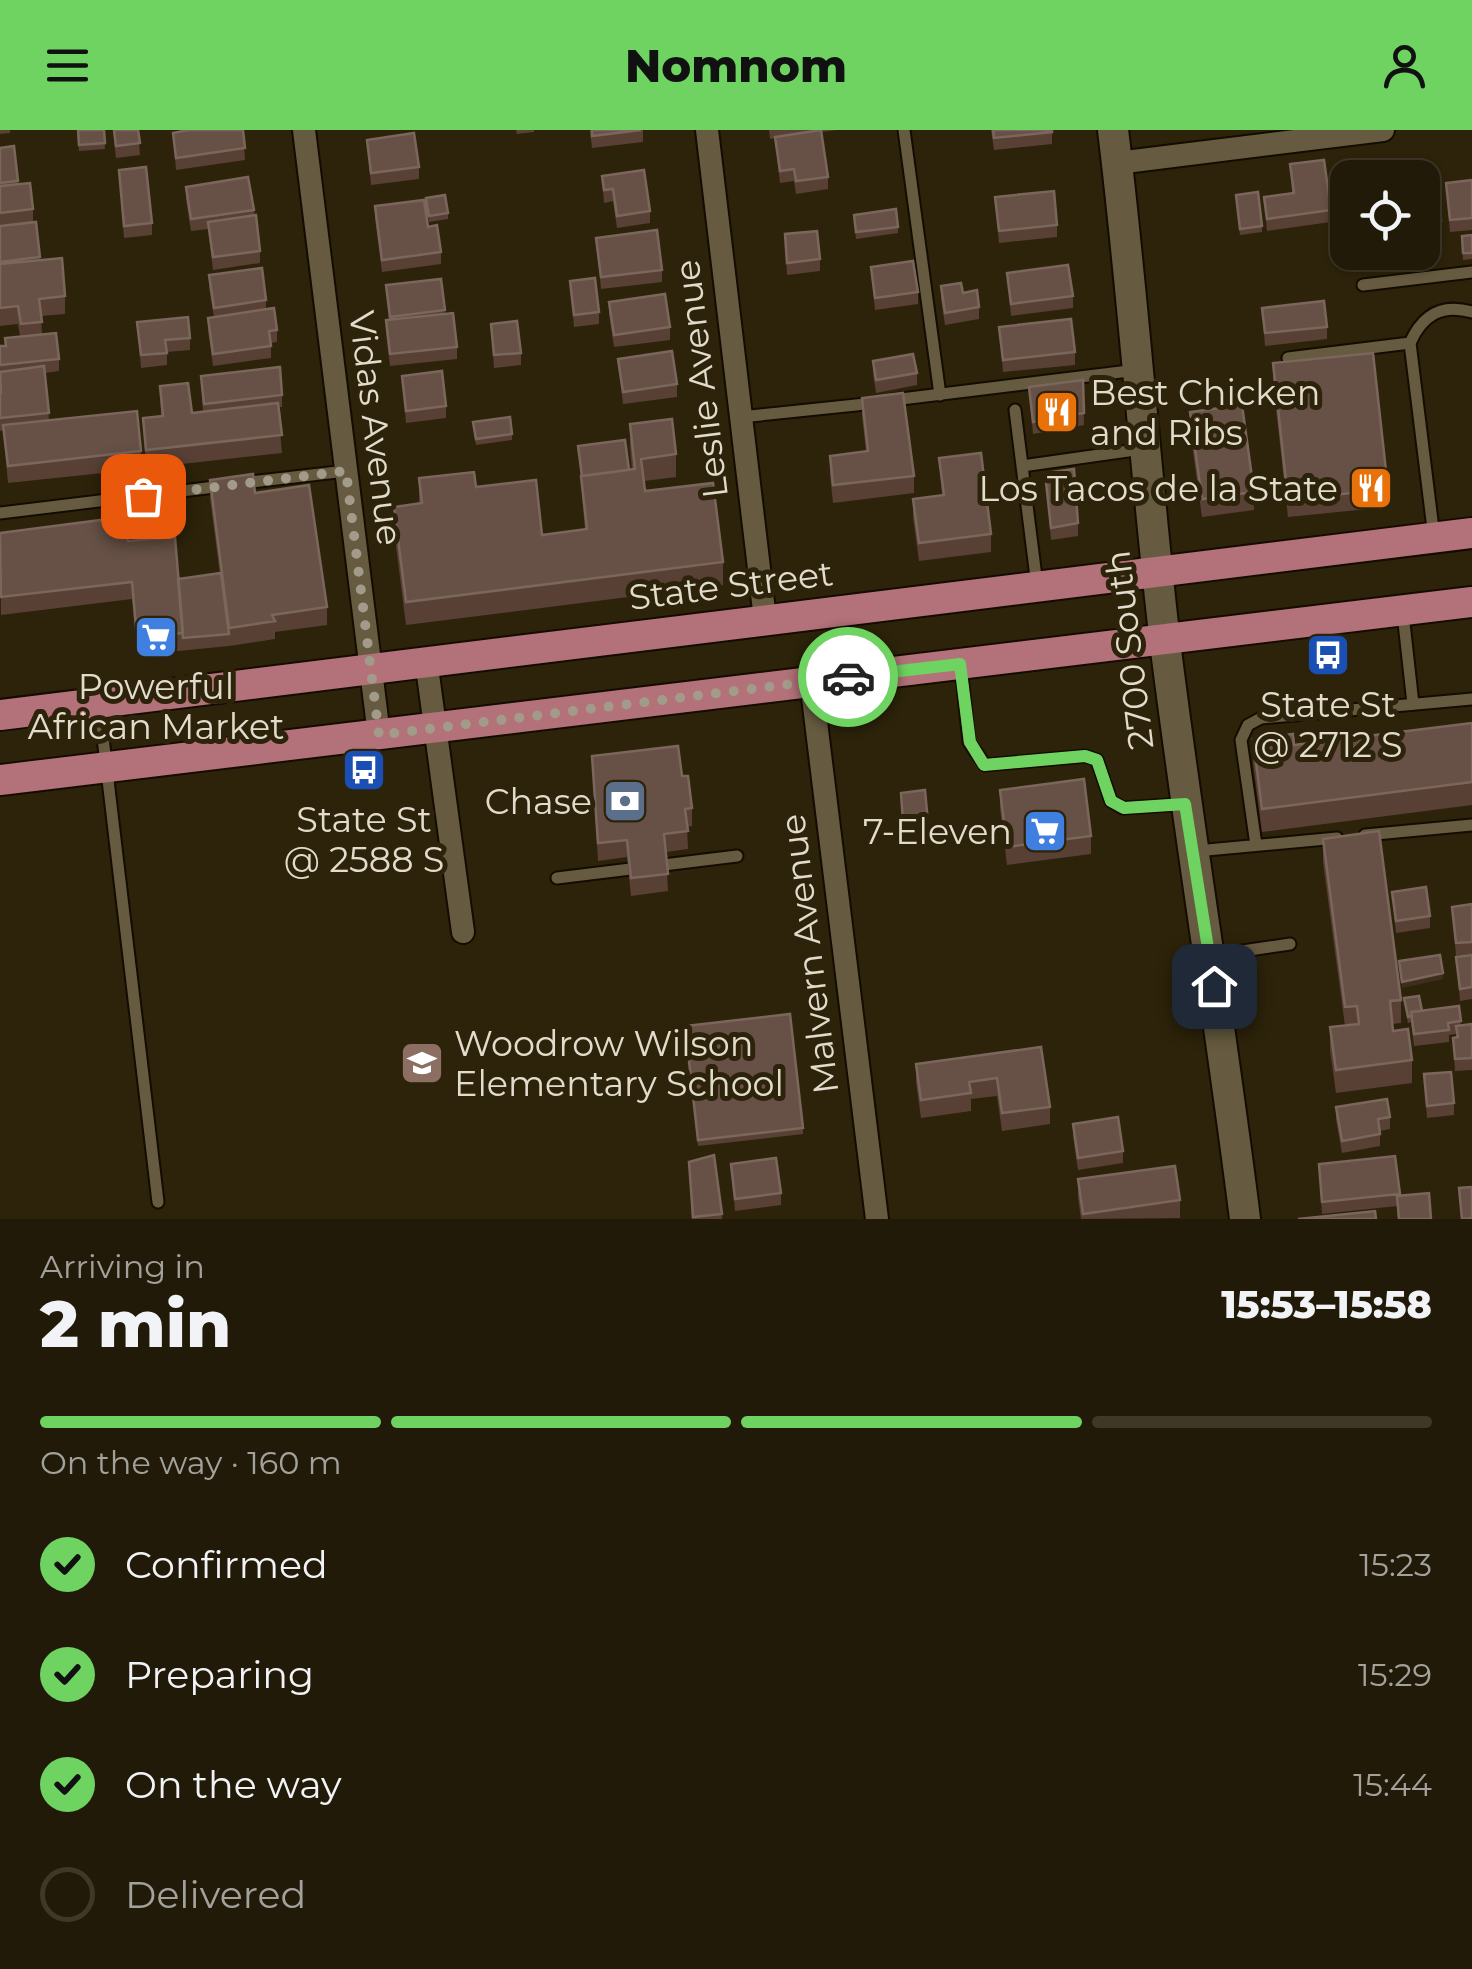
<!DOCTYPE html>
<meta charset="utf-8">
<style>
:root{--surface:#221a08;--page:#2e2716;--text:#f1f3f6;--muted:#a2a19c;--line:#3f3829;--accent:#6ed361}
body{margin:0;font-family:Montserrat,sans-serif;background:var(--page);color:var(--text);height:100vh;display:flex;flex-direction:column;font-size:38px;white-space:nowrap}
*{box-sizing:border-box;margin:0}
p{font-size:32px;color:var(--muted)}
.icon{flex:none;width:55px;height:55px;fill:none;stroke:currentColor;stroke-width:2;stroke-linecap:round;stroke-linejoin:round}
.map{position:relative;height:1089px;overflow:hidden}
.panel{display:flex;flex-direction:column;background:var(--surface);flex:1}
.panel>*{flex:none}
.controls{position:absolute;left:1330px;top:30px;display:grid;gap:20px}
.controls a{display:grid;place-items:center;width:110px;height:110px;border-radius:20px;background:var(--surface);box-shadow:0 2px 8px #0004,0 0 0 2px var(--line);font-size:50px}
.pin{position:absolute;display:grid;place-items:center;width:85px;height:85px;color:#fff;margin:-42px;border-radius:20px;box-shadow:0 5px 15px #0006}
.courier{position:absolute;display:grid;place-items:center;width:100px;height:100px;margin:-50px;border:8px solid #6ed361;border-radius:50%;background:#fff;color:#222;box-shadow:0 2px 12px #0007}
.summary em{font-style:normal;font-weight:800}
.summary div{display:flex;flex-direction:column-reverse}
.summary{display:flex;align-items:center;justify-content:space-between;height:170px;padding:0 40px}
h1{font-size:65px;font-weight:800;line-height:75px}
.bar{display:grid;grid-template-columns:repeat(4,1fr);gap:15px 10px;align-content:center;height:120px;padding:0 40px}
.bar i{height:12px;border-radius:8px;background:var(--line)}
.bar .on{background:var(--accent)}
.bar p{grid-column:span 4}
ol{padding:0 40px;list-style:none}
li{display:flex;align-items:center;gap:30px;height:110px}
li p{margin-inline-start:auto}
li .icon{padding:10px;border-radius:50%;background:var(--accent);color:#111;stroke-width:4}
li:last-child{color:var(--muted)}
li i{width:55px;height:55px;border:5px solid var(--line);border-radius:50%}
header{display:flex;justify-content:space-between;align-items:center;height:130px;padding:0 40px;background:var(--accent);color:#111;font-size:45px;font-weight:800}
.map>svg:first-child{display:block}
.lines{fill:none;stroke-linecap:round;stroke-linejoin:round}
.lane-casing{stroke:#150c00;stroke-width:15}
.street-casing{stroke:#150c00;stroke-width:26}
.secondary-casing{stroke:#150c00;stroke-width:34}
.primary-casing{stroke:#150c00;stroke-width:34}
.lane{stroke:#665b40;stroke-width:11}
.street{stroke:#665b40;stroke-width:22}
.secondary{stroke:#665b40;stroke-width:30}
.primary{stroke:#b37179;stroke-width:30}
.wall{fill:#584035}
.shaded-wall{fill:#412d1d}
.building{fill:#675146;stroke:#7a665b;stroke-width:2.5}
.done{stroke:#a39b89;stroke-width:10;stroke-dasharray:0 18}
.route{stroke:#6ed361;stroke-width:12}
.labels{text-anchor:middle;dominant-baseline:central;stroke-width:10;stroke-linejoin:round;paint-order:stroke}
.street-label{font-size:35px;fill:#e2dccd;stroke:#2d230a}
.poi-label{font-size:35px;fill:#e2dccd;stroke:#2d230a;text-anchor:end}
</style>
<header><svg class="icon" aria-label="menu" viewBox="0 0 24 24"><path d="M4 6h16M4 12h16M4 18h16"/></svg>Nomnom<svg class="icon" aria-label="person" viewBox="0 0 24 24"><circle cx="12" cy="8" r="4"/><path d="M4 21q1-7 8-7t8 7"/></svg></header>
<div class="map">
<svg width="1472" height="1089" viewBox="0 0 1472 1089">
<rect width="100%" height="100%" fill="#2d230a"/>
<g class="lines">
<g class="lane-casing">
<path id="lane" d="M904,0L940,265
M1363,155L1472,142
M1410,213C1422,186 1441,173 1472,182
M1288,228L1410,213L1434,407
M893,270L1137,240
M1015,280L1037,455
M741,287L875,273
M1022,336L1142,319
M242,353L346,341
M0,383L223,356
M1403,484L1413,574
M961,538L969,612L985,635L1085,626L1097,630L1111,671L1123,678L1185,674
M99,574L158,1072
M1365,705L1472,695
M1256,715L1241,610L1248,595L1261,588L1472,569
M1196,721L1337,708
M557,748L737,726
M1209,826L1290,814"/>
</g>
<g class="street-casing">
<path id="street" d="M304,0L379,605
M707,0L765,489
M1117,33L1383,0
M426,530L463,802
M811,551L877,1089"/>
</g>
<g class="secondary-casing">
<path id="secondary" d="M1113,0C1134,170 1145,342 1165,512C1189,705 1221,896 1245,1089"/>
</g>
<g class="primary-casing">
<path id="primary" d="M0,585L1472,403
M0,650L1472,472"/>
</g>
<use href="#lane" class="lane"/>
<use href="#street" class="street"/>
<use href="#secondary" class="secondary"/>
<use href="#primary" class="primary"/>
</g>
<path class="wall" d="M0,0H10V3L0,4Z
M77,0H104L105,19L79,21Z
M113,0H138L140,25L116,28Z
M187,0H243L245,30L176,40L173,3Z
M516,0H534V2L517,4Z
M590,0H643V12L592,18Z
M769,0H837L821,2L828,47V59L796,64L794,51L780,53L775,8L770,9Z
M991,0H1052V14L994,20Z
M367,10L419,37V49L371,55Z
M14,16L18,54L33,79V92L0,95V18Z
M1290,34L1331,80V92L1267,101L1264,67L1292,63Z
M119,40L152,93V105L124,108Z
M602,46L650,81V93L617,98L613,71L604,73Z
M1472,50V100L1450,102L1446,53Z
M1422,56L1441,91V103L1422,105Z
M186,57L254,80L260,121V133L213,140L208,99L191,101L186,69Z
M995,67L1057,95V107L999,113Z
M426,68L448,83V89L429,92Z
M1236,71L1262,96V102L1240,105Z
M375,76L428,97L441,122V134L382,142L375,88Z
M854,85L898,97V103L856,109Z
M36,92L40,130L65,166V184L41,186L42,204L59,229V241L45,243L49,290L141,321V339L8,353L3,300L0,301V216H6L20,206L18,194L0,196V96Z
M785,104L820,129V141L787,145Z
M1472,105V129L1463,130L1462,106Z
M596,108L662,140V152L601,159Z
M1375,122H1420V136L1377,140Z
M871,137L918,162V174L875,180Z
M1007,143L1073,166V178L1011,186Z
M209,145L266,170V179L277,200V212L271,213V228L213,236L208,200V188L214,187L209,157Z
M441,149L445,184L457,217V229L390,236L386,202V190H389L386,155Z
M570,151L599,182V194L574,197Z
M941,156L979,177V189L945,195L941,168Z
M609,172L670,197V210L614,217L609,184Z
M1262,178L1327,197V209L1265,216Z
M137,192L190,208V220L167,222V235L141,238Z
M491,194L521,223V235L494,238Z
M999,197L1075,222V235L1003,242Z
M618,229L677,254V267L623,274Z
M873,231L917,243V255L876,263L873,243Z
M1273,233L1388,359V377L1288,387L1273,251Z
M201,246L282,265V277H278L282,323L146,338L143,288L161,286L160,256L192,283L203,282Z
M402,246L446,276V288L406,293Z
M1083,250L1084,295L1033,304L1029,257Z
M862,268L914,346V363L833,373L830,344V326L866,321L862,286Z
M1190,282L1254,362V380L1202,387L1190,300Z
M630,294L676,324V347L644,351L645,361L723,432V455L406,495L394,400V377L419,373V348L542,405L585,400L578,316L629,340H632L630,317Z
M473,298L512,304V310L476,315Z
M939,328L991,404V422L919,431L913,387V369L942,365Z
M1045,343L1078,393V406L1051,410Z
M210,350L255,363L327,477V495L275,502V509L229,516L137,525L132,469L1,485L0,403L128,411L178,449L220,444L210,368Z
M1472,593V675L1262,702L1253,632V609L1294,615Z
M592,626L692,678V696L687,697L688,719L666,722L668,761L631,766L627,727L598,731Z
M1000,660L1091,706V724L1007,735L1000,678Z
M901,663L929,703V715L904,718Z
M1323,709L1401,870V893L1392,894L1393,901L1412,930V953L1336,963L1330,920V897L1345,896L1323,732Z
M1392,762L1430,786V798L1396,803Z
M1472,774V824L1456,826L1452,777Z
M1472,825V869L1460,871L1456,827Z
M1404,868L1422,881L1459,876L1461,896L1472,894V940L1455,941L1453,908L1456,907V904L1449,905V912L1414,916L1411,892L1408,893Z
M685,903L803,998V1004L698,1016Z
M1041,917L1050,977V994L1002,1001L997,966L971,969V981L921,988L916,952V934Z
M1424,944L1454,973V985L1427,988Z
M1336,977L1390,987V999L1380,1001V1016L1342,1023L1336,989Z
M1073,994L1123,1021V1033L1078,1040L1073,1006Z
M689,1032L722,1084V1089H692Z
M731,1034L781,1063V1075L735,1081Z
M1319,1034L1400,1064V1066L1431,1089H1398L1397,1076L1322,1084Z
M1078,1049L1180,1070V1088L1081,1089L1078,1067Z"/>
<path class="shaded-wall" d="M1443,843V849L1402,858V852Z"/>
<path class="building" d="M78,0H104L105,13L79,15Z
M114,0H138L140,13L116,16Z
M188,0H243L245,18L176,28L173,3Z
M592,0H641L592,6Z
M821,0L828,47L796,51L794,39L780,41L775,7Z
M993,0H1052V2L994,8Z
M414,3L419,37L371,43L367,10Z
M14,16L18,51L0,53V18Z
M1324,30L1331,80L1267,89L1264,67L1294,63L1290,34Z
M146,37L152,93L124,96L119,40Z
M644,40L650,81L617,86L613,59L604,60L602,46Z
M248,47L254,80L191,89L186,57Z
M1472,50V88L1450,90L1446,53Z
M30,53L33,79L0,83V56Z
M1437,54L1441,91L1422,93V56Z
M1054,61L1057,95L999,101L995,67Z
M1258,62L1262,96L1240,99L1236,65Z
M445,65L448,83L429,86L426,68Z
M424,70L428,97L437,95L441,122L382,130L375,76Z
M896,79L898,97L856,102L854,85Z
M256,85L260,121L213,127L208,92Z
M36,92L40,127L0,132V96Z
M657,100L662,140L601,147L596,108Z
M817,101L820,129L787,133L785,104Z
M1472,105V123H1463L1462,106Z
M1377,122H1420V124L1377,128Z
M62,128L65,166L39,169L42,192L21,194L18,176L0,178V134Z
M913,131L918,162L875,168L871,137Z
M1068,135L1073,166L1011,174L1007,143Z
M262,138L266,170L214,178L209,145Z
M595,148L599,182L574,185L570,151Z
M441,149L445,180L390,187L386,155Z
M961,153L963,163L977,160L979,177L945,183L941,156Z
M665,164L670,197L614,205L609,172Z
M1324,171L1327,197L1265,203L1262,178Z
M274,178L277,200L269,201L271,216L213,224L208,188Z
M453,183L457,217L390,224L386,190Z
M188,187L190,208L165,210L167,223L141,225L137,192Z
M1071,189L1075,222L1003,230L999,197Z
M517,191L521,223L494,225L491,194Z
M56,203L59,229L0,235V216H6L5,208Z
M672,221L677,254L623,262L618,229Z
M1373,223L1388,359L1288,370L1273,233Z
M913,224L917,243L876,250L873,231Z
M44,236L49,283L0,288V263H1L0,242Z
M280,237L282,265L204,274L201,246Z
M442,241L446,276L406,281L402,246Z
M1083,250L1084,283L1033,292L1029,257Z
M188,253L192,283L278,273L282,305L146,320L143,288L163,286L160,256Z
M903,263L914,346L833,355L830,326L868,321L862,268Z
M1242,275L1254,362L1202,369L1190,282Z
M137,281L141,321L8,336L3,295Z
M510,287L512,304L476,309L473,292Z
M672,289L676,324L641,329L645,361L713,353L723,432L406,472L394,377L422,373L419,348L474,342L476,357L536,350L542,405L587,399L581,346L635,339L630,294Z
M625,310L629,340L582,346L578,316Z
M981,323L991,404L919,413L913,369L944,365L939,328Z
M1074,339L1078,393L1051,398L1045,343Z
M253,344L255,363L309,355L327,477L272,485L275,491L229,498L210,350Z
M124,387L128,411L175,407L183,503L137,507L132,452L1,467L0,403Z
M221,443L229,504L183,508L178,449Z
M1472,593V652L1262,679L1253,609L1293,604L1294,615Z
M678,616L682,646H688L692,678L685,679L688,701L664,704L668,744L631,748L627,710L598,713L592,626Z
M1084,649L1091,706L1007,717L1000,660Z
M925,660L929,703L904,706L901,663Z
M1379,701L1401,870L1390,871L1393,901L1408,899L1412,930L1336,940L1330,897L1359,894L1357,876L1345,877L1323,709Z
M1426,757L1430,786L1396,791L1392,762Z
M1472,774V812L1456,813L1452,777Z
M1440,825L1443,843L1402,852L1399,831Z
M1472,825V857L1460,859L1456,827Z
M1419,866L1422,881L1411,882L1412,886L1408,887L1404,868Z
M1459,876L1461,891L1448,893L1449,900L1414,904L1411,882Z
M790,884L803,998L698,1010L685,896Z
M1472,894V928L1455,929L1453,908L1458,907L1456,896Z
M1041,917L1050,977L1002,983L997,948L969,952L971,963L921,970L916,934Z
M1451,942L1454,973L1427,976L1424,944Z
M1387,969L1390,987L1378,989L1380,1004L1342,1011L1336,977Z
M1118,987L1123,1021L1078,1028L1073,994Z
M714,1025L722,1084L693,1087L689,1032Z
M1395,1026L1400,1064L1322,1072L1319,1034Z
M776,1028L781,1063L735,1069L731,1034Z
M1175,1036L1180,1070L1083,1084L1078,1049Z
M1472,1057V1088L1462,1089L1459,1058Z
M1429,1063L1431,1089H1399L1397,1066Z
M1375,1081L1376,1089H1298Z"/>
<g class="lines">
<path class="done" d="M143,366L346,341L379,605L848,547"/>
<path class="route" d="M848,547L960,534L970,612L984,635L1085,626L1097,630L1111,671L1124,678L1185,674L1214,856"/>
</g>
<defs>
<g id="restaurant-square" transform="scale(2.25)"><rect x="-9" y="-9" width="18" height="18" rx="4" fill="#e8710a" stroke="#2d230a"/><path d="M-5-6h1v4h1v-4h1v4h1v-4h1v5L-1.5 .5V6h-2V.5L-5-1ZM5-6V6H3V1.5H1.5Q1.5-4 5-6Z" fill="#fff"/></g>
<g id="supermarket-square" transform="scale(2.25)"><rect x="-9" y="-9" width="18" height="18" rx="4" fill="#3f7fe0" stroke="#2d230a"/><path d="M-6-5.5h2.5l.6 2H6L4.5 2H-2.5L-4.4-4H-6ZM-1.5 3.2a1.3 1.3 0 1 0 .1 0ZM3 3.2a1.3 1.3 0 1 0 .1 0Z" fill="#fff"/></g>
<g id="bus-square" transform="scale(2.25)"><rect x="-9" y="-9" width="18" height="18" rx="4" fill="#1a4fb4" stroke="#2d230a"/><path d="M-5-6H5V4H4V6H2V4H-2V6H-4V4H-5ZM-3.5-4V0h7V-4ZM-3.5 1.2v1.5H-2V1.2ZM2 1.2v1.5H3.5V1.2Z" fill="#fff"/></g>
<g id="bank-square" transform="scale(2.25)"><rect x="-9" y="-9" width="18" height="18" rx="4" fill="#5c6f8a" stroke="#2d230a"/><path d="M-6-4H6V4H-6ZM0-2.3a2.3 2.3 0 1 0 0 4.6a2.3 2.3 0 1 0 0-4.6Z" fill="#fff"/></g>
<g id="school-square" transform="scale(2.25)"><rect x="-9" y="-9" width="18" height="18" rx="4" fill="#8d6e63" stroke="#2d230a"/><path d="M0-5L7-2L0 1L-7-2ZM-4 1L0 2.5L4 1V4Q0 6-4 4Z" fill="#fff"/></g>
</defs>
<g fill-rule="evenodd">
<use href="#restaurant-square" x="1057" y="282"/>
<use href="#restaurant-square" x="1371" y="358"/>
<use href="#supermarket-square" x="156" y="507"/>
<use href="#bus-square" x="1328" y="525"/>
<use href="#bus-square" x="364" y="640"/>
<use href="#bank-square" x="625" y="671"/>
<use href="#supermarket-square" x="1045" y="701"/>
<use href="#school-square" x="422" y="933"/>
</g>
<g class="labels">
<g class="street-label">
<text transform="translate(701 249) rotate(-97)">Leslie Avenue</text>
<text transform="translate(376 298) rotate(83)">Vidas Avenue</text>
<text transform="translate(731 455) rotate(-7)">State Street</text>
<text transform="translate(1129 520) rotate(-97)">2700 South</text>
<text transform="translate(809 824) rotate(-97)">Malvern Avenue</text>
</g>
<g class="poi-label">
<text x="1090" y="262" text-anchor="start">Best Chicken<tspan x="1090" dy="40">and Ribs</tspan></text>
<text x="1338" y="358">Los Tacos de la State</text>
<text x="156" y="556" text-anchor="middle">Powerful<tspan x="156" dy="40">African Market</tspan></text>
<text x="1328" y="574" text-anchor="middle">State St<tspan x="1328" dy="40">@ 2712 S</tspan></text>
<text x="592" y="671">Chase</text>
<text x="364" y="689" text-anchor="middle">State St<tspan x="364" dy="40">@ 2588 S</tspan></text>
<text x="1012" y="701">7-Eleven</text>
<text x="454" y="913" text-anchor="start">Woodrow Wilson<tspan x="454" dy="40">Elementary School</tspan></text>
</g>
</g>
</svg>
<div class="controls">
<a><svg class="icon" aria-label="locate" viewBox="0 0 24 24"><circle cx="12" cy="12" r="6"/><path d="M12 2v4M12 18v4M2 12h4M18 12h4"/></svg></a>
</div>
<div class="pin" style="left:143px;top:366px;background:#ea580c"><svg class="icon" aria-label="bag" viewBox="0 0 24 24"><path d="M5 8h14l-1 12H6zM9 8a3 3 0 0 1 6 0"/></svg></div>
<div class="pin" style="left:1214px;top:856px;background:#1f2937"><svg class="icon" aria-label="home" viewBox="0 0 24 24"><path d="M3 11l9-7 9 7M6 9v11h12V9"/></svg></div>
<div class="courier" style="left:848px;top:547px"><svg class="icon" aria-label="car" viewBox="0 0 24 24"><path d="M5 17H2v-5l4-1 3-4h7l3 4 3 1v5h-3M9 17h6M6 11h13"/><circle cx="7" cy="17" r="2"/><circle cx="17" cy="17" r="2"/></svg></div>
</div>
<section class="panel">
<div class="summary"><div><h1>2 min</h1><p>Arriving in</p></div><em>15:53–15:58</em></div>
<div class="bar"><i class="on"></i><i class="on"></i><i class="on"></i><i></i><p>On the way · 160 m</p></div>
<ol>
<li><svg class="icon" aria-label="check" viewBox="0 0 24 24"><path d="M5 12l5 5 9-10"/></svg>Confirmed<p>15:23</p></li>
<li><svg class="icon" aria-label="check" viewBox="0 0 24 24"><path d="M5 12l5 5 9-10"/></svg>Preparing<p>15:29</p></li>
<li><svg class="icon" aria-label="check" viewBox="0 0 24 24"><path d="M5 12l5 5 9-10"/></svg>On the way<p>15:44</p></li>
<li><i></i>Delivered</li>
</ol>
</section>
